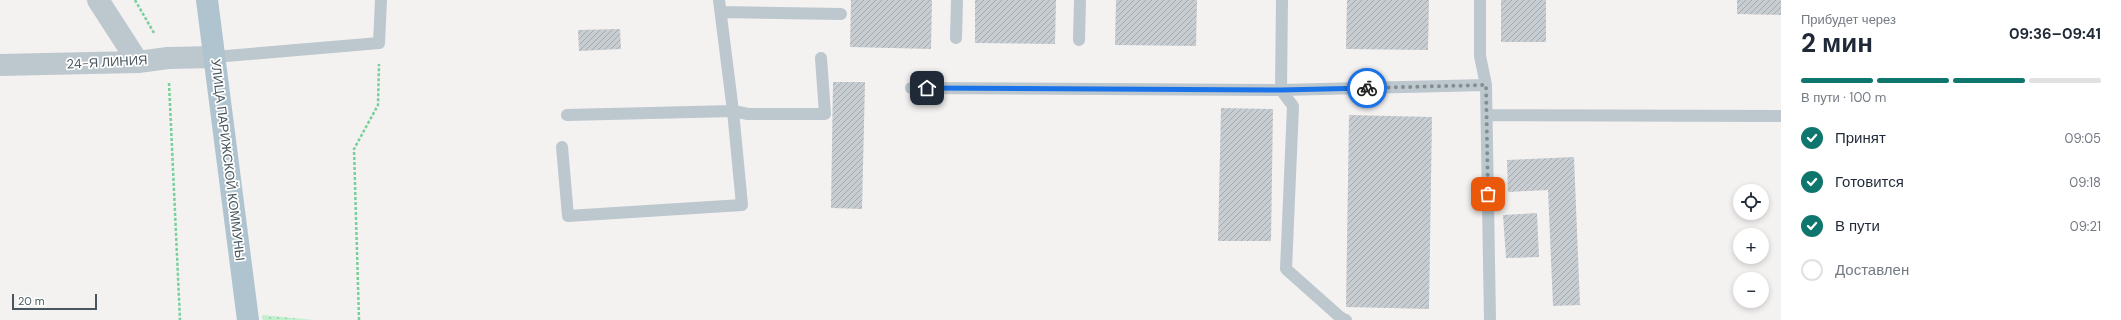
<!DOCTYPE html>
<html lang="ru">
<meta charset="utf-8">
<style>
:root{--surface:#fff;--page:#f2f2f3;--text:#1f2937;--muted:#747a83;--line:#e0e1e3;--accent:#0f766e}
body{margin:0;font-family:"DM Sans",sans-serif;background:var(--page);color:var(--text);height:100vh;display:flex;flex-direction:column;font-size:15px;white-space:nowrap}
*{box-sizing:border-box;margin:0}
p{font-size:13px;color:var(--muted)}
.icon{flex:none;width:22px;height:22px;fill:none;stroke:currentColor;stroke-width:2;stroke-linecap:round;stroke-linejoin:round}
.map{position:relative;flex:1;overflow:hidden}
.drawer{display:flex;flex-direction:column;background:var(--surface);width:340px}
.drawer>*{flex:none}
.controls{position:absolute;left:1733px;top:184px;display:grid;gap:8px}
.controls a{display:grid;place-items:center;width:36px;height:36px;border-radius:50%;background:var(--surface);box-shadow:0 2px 6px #0003;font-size:20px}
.scale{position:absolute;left:12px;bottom:10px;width:85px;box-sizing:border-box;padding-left:4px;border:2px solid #48575f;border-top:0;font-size:11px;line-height:14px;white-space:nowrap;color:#48575f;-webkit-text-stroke:3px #fff;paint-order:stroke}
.pin{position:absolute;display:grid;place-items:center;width:34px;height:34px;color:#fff;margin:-17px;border-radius:8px;box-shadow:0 2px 6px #0006}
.courier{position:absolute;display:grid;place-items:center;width:40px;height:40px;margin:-20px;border:3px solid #1a73e8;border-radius:50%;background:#fff;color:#222;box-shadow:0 1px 5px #0007}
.head em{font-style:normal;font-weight:700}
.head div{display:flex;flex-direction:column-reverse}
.head{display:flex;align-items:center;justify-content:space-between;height:68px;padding:0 20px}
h1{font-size:26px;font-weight:700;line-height:30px}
.bar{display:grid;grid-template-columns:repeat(4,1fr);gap:6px 4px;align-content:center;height:48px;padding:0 20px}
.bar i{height:5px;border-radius:3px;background:var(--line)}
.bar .active{background:var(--accent)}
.bar p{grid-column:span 4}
ol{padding:0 20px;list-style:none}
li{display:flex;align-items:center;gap:12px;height:44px}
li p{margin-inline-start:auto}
li .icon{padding:4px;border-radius:50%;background:var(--accent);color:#fff;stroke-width:4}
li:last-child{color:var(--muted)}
li i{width:22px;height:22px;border:2px solid var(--line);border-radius:50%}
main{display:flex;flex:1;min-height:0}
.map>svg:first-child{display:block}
.grass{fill:url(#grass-dots)}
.building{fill:url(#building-hatch)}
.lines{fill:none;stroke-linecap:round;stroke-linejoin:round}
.path{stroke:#76d099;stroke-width:2.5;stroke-dasharray:3 2;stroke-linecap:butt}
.lane{stroke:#bcc7ce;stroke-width:12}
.street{stroke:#bcc7ce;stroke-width:22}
.primary{stroke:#b0c4d0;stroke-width:22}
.done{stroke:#848d92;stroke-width:4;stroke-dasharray:0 7.2}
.route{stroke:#1a73e8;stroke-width:5}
.labels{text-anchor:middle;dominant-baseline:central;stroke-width:3.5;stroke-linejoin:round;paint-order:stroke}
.street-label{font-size:13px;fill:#48575f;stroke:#fff}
</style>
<main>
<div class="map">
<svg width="1781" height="320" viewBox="0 0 1781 320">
<defs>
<pattern id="grass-dots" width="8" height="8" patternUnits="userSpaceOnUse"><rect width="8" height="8" fill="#c0f1cd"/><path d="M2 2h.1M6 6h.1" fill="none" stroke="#9ec6aa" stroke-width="1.8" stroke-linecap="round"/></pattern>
<pattern id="building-hatch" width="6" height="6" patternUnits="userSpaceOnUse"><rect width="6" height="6" fill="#c8cdd1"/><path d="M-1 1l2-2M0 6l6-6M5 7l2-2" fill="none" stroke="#a4a9ad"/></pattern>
</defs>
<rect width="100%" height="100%" fill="#f4f1f1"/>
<path class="grass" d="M262,315L314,320H263Z"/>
<path class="building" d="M851,0H932L931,49L850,47Z
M975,0H1056L1055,44L975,43Z
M1116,0H1197L1196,46L1115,45Z
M1347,0H1429L1428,50L1346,49Z
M1501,0H1546V42H1501Z
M1737,0H1781V15L1737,14Z
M620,29L621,49L579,51L578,30Z
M833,82H865L862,209L831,208Z
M1221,108L1273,109L1271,241H1218Z
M1349,115L1432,117L1429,309L1346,307Z
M1574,157L1580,305L1553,306L1548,190L1508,192L1507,160Z
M1537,213L1539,257L1506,258L1503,215Z"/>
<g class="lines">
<path class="path" d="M135,0L154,33
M169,83L180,320
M359,320L354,149L378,105L379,64"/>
<path class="lane" d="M1282,0L1281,90L1293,106L1286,269L1340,317L1346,320
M1480,0V56L1486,85L1490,320
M721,12L841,14
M956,38L957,0
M1079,40L1080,0
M214,57L379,43L381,0
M911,88L1281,90L1486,85
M567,115L733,111L748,114H825L821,58
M1487,115L1781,116
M562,147L568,216L742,205L733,111L719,0"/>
<path class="street" d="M98,0L138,62
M0,65L138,62L168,58L214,57"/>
<path class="primary" d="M207,0L248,320"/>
</g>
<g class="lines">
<path class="done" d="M1367,88L1486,85L1488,194"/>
<path class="route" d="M927,88L1281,90L1367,88"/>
</g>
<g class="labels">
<g class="street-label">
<text transform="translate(107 62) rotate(-3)">24-Я ЛИНИЯ</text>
<text transform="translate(228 160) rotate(83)">УЛИЦА ПАРИЖСКОЙ КОММУНЫ</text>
</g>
</g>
</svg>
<div class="controls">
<a><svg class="icon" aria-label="locate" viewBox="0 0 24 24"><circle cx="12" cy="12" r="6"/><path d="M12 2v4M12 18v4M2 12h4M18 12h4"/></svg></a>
<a>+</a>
<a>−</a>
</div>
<div class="scale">20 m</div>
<div class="pin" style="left:1488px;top:194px;background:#ea580c"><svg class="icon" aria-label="bag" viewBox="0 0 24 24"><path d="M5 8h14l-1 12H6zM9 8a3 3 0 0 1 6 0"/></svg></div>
<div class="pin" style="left:927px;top:88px;background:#1f2937"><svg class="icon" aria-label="home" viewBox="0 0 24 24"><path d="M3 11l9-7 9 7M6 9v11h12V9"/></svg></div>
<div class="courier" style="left:1367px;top:88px"><svg class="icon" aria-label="bike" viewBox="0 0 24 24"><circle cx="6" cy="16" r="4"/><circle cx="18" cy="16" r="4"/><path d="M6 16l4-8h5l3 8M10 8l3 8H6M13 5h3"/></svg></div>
</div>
<section class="drawer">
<div class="head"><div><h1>2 мин</h1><p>Прибудет через</p></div><em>09:36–09:41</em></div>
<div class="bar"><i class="active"></i><i class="active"></i><i class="active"></i><i></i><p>В пути · 100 m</p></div>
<ol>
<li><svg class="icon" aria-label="check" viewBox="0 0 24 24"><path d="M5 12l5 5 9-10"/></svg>Принят<p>09:05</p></li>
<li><svg class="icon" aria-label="check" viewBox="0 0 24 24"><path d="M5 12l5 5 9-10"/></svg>Готовится<p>09:18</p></li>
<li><svg class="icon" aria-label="check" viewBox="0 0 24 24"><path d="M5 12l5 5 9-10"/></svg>В пути<p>09:21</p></li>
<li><i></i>Доставлен</li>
</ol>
</section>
</main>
